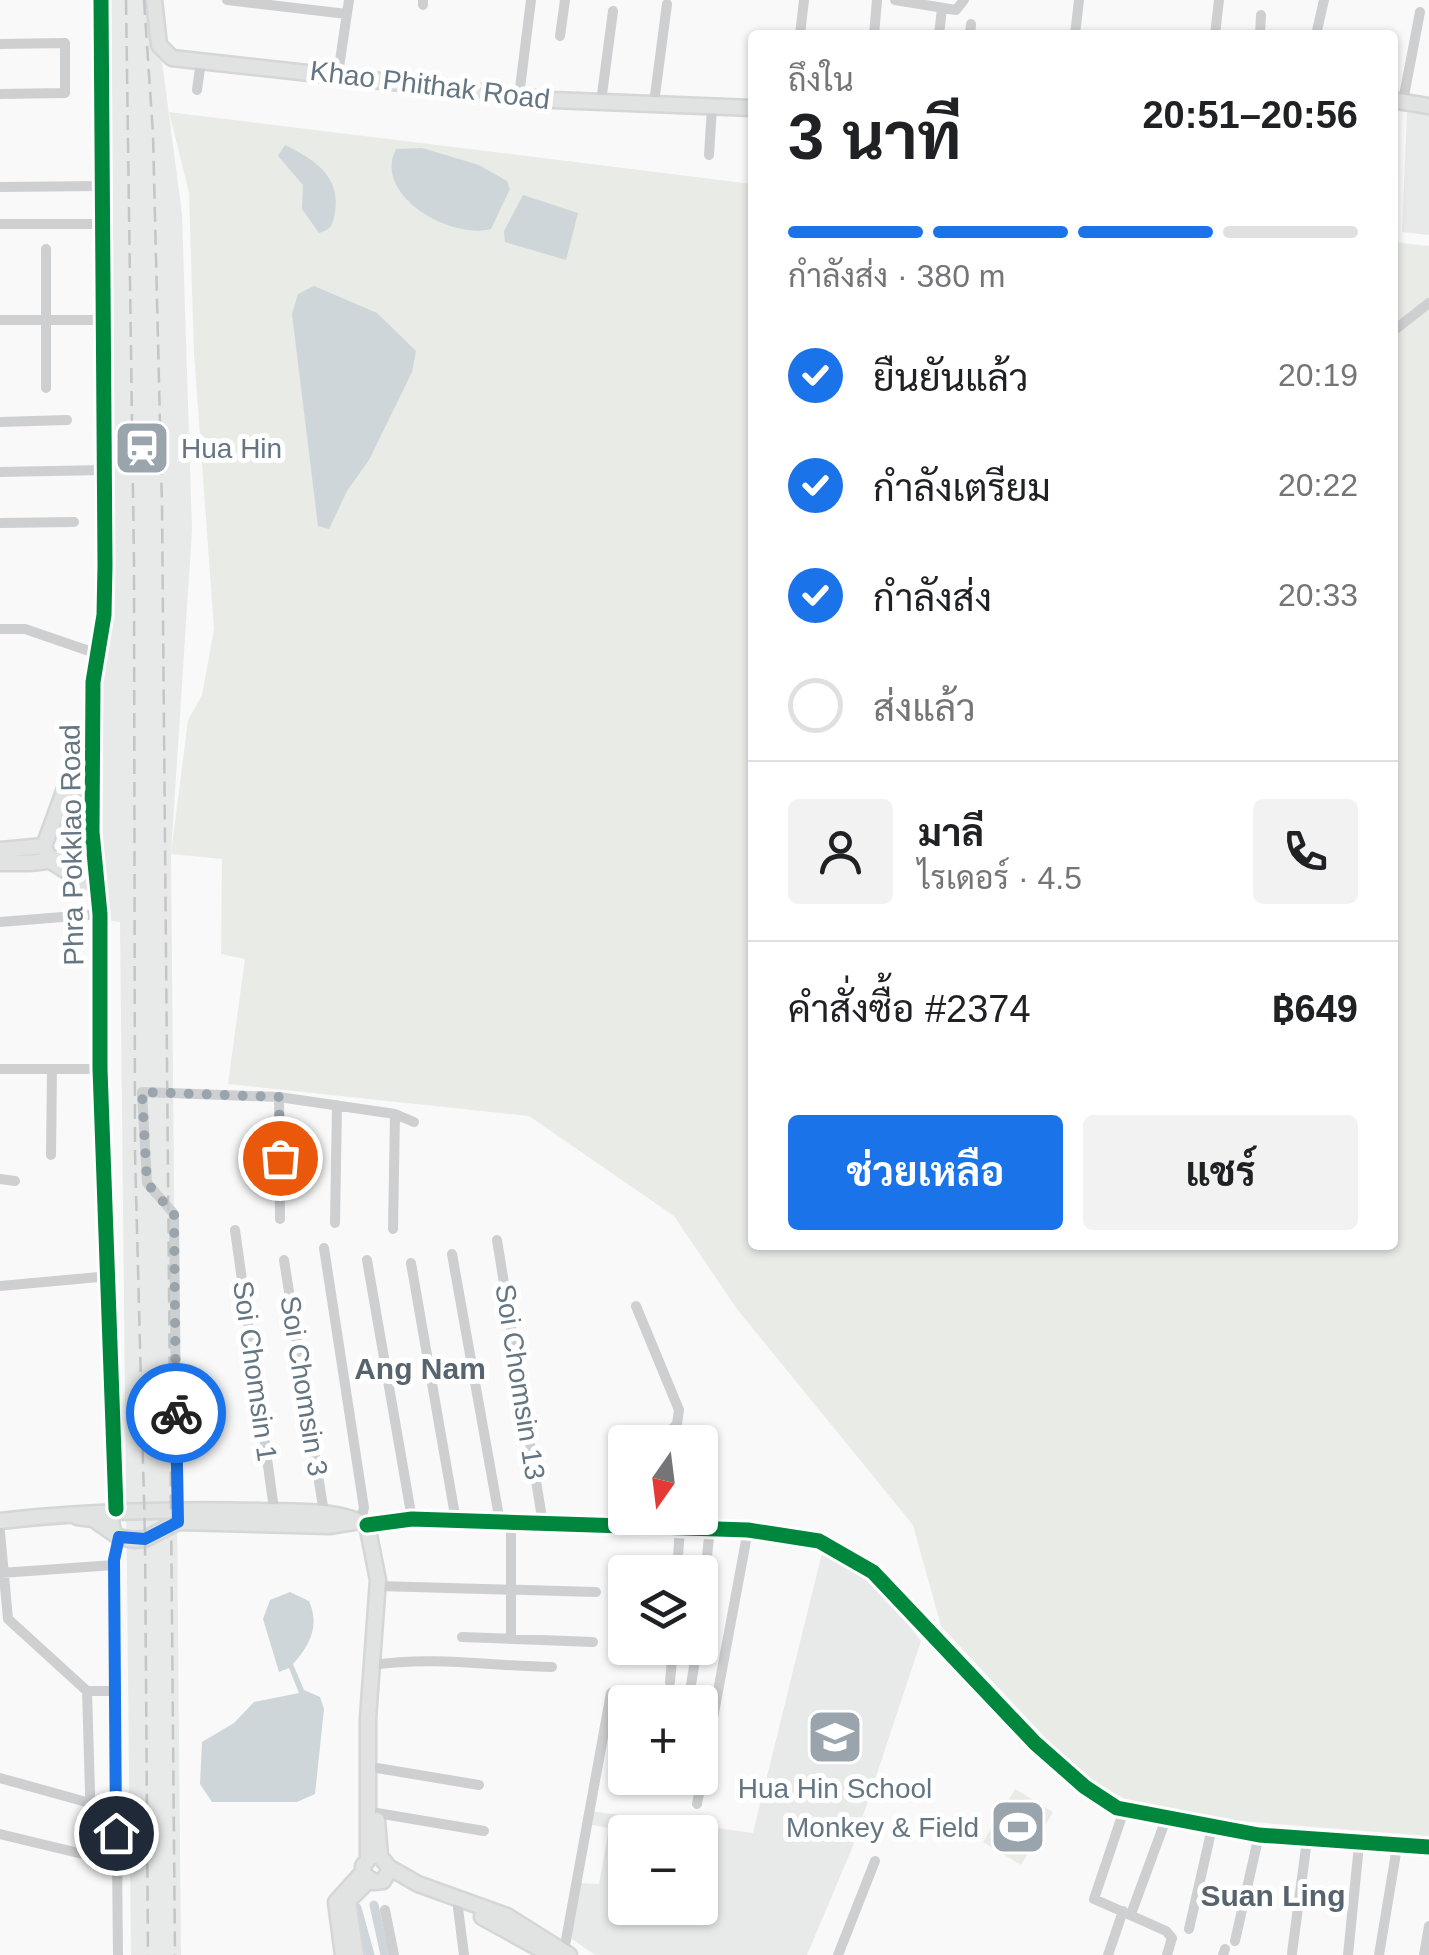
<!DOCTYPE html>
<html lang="th">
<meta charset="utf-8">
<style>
:root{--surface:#fff;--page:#f2f2f2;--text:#202124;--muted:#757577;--line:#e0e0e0;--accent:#1a73e8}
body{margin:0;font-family:Helvetica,Sarabun,sans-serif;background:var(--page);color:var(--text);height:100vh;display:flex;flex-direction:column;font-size:38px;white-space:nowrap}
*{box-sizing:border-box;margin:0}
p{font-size:32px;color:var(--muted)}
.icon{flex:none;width:55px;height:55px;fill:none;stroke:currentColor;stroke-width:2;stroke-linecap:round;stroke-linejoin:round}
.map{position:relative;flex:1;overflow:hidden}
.drawer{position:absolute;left:748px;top:30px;width:650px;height:1220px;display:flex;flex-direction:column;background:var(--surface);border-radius:10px;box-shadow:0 2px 8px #0004}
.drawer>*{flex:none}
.needle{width:65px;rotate:194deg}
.controls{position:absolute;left:608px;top:1425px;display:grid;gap:20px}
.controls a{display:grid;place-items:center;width:110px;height:110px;border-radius:10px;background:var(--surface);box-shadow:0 2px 8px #0004;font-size:50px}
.pin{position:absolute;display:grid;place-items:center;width:85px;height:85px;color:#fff;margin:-42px;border:5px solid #fff;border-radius:50%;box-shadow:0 2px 10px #0007}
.courier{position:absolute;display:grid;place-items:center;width:100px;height:100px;margin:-50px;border:8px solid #1a73e8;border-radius:50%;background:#fff;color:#222;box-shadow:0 2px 12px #0007}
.summary em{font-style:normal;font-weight:700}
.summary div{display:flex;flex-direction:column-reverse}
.summary{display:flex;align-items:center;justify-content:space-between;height:170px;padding:0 40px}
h1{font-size:65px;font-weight:700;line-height:75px}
.bar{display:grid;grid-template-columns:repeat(4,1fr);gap:15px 10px;align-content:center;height:120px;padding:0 40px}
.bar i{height:12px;border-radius:8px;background:var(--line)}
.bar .on{background:var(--accent)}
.bar p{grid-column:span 4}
.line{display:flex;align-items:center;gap:25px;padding:0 40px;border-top:2px solid var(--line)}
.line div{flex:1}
.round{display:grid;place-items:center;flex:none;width:105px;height:105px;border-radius:10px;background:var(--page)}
ol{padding:0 40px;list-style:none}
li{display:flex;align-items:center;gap:30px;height:110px}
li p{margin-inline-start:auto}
li .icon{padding:10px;border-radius:50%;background:var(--accent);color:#fff;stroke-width:4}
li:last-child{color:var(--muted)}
li i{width:55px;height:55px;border:5px solid var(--line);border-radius:50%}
.button{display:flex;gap:20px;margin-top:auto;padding:20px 40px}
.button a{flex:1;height:115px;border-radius:10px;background:var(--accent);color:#fff;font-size:40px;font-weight:700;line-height:115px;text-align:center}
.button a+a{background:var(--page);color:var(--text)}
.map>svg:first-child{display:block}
.built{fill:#e8e9e9;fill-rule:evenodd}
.green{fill:#e8ebe6}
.water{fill:#ced6d9}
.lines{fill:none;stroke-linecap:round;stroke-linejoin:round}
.canal{stroke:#ced6d9;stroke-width:9}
.secondary-casing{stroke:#d5d6d7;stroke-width:19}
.street{stroke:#cecfd0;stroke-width:10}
.secondary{stroke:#e1e2e2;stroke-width:14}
.rail{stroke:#c3c5c6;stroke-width:2.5;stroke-dasharray:15 8;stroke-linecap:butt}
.cycleway-casing{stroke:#fff;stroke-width:21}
.cycleway{stroke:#00873e;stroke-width:15}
.done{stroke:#99a4ac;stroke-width:10;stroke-dasharray:0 18}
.route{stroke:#1a73e8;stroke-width:12}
.labels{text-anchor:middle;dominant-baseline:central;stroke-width:10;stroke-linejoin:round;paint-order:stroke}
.street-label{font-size:28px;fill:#657683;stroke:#fff}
.poi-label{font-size:28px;fill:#657683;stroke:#fff;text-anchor:start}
.neighbourhood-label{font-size:30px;font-weight:bold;fill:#57646e;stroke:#fff}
</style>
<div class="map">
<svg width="1429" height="1955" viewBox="0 0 1429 1955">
<rect width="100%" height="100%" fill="#f9f9f9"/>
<path class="built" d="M109,0H154L182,214L192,530L171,854L181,1955H131L120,922L111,921L97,844L100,655L112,620Z
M1407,112L1429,115V235L1402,232Z
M823,1549L875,1582L921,1641L853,1846L807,1955H595L569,1937L578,1883L599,1884L609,1828L587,1824L590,1811L753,1833ZM625,1832H700V1908H625Z"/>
<path class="green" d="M169,112L752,184V1245H1392L1393,242L1429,246V1836L1214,1819L1129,1801L1095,1783L1055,1748L941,1626L913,1525L737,1309L674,1216L529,1116L228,1084L245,959L221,954L222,859L171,854L188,720L202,695L214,629L194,353L189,193Z
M1015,1789L1053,1812L1021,1865L983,1842Z"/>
<path class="water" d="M285,145C317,161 343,178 334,217C332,227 329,230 319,233L302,209L303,185L278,156Z
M422,148L479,165L507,181L510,189L491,229C452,240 372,196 396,149Z
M523,195L578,213L566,260L505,242L504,231Z
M314,286L377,313L416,351L412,372L369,460L347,491L329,529L318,526L292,314L298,294Z
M290,1592L309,1601C320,1626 310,1645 293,1664L304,1690L320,1697L324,1709L315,1794L297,1802H212L200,1784L202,1742L234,1723L254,1702L299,1693L289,1668L279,1672L263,1619L270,1600Z"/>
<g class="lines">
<path class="canal" d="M374,1905L385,1955
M357,1908L370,1955"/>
<g class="secondary-casing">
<path id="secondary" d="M101,0L105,565L104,615L93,682L92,832L100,914V1069L116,1509L111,1520L113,1532
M154,0L159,45L172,58L553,100L752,108
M1392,100L1429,106
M92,796L81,784L66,786L44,846L49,860L98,891
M0,850L44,846
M0,863C35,863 72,866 91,832
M77,1517L93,1519L119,1537L134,1540L145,1539L178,1522L329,1526L354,1522
M0,1521C88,1511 172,1509 261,1511C297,1512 335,1509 367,1525L378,1580L368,1718V1858
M377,1820L380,1856L390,1869L383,1881L374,1882L363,1874V1866L371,1856H380
M390,1868L418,1884L507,1916L569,1955
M482,1917L551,1955
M343,1955L336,1902L363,1872
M356,1955L348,1901L369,1880"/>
</g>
<path class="street" d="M227,0L347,14
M895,0L956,10L964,0
M423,5V0
M800,35L804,0
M874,35L877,0
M939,35L942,8
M970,35L971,24
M1075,35L1079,0
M1215,35L1219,0
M1260,35L1261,15
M1316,35L1324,0
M560,36L565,0
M0,44L65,43V93L0,94
M338,74L349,0
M197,90L201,61
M519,96L531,0
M1403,101L1420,12
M601,102L613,11
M654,103L667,4
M709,155L712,107
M0,187L102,186
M0,224H103
M46,249V388
M0,320H104
M1392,332L1429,303
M0,422L67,420
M0,472L104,470
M0,523L74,522
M0,629H25L95,653
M0,922L100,914
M0,1069H100
M279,1097L280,1219
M51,1155L52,1069
M0,1179L15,1181
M335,1223L337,1105
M393,1229L395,1114
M235,1230L275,1516
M497,1240L543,1524
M324,1248L364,1508L360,1521
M452,1254L500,1522
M284,1260L324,1513
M367,1260L412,1519
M411,1263L456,1521
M0,1286L110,1276
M636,1306L679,1410L677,1424L660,1442
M177,1516L174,1214L147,1183L142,1092L279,1097L395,1114L414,1122
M511,1523V1639
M367,1525L412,1519L748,1530L819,1541L873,1572L1035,1743L1085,1787L1117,1808L1259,1835L1429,1847
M621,1527L625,1503
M0,1532L8,1619L87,1691H114
M677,1572L680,1527
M1,1573L114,1565
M378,1586L596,1592
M700,1623L710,1528
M462,1637L593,1642
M373,1665C433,1656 491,1666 552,1667
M670,1682L673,1648
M691,1685L697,1648
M87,1691L92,1859
M377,1768L479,1785
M0,1778L90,1803L115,1804
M697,1804L748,1530
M1124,1810L1094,1899L1166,1931L1172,1938L1167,1955
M377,1813L484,1831
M0,1834L116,1862
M458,1908L464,1955
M385,1910L394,1955
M1131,1914L1166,1819
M1189,1929L1212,1828
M1235,1941L1259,1835
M564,1951L611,1693
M1292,1953L1307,1840
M118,1955L114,1565L119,1537
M838,1955L875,1861
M1108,1955L1123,1911
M1223,1955L1225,1949
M1348,1955L1359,1845
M1379,1955L1397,1847
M1424,1955L1429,1926"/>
<use href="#secondary" class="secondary"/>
<path class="rail" d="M126,0L134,562L135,1152L145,1539L148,1955
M144,0L153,134L162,506L175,1955"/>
<g class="cycleway-casing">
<path id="cycleway" d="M101,0L105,565L104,615L93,682L92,832L100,914V1069L116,1509
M367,1525L412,1519L748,1530L819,1541L873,1572L1035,1743L1085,1787L1117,1808L1259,1835L1429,1847"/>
</g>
<use href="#cycleway" class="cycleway"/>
</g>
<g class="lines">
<path class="done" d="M176,1413L174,1214L147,1183L142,1092L279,1097L280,1158"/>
<path class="route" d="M116,1833L114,1560L119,1537L145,1539L178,1522L176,1413"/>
</g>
<defs>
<g id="station-square" transform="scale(2.875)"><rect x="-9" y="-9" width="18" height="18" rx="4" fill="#99a4ac" stroke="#fff"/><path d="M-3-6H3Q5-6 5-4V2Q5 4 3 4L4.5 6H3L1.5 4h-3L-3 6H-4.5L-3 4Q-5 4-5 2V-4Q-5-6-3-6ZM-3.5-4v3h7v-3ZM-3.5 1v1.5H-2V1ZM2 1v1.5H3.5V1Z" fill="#fff"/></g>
<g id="school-square" transform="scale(2.875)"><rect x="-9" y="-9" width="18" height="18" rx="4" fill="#99a4ac" stroke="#fff"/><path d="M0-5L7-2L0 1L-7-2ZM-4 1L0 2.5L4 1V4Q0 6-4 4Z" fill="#fff"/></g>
<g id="stadium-square" transform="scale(2.875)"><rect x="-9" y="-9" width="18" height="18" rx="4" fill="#99a4ac" stroke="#fff"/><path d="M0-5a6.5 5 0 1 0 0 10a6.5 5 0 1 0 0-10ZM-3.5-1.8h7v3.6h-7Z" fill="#fff"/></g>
</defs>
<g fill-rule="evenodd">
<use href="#station-square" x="142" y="448"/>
<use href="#school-square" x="835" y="1737"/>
<use href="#stadium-square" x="1018" y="1827"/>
</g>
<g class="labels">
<g class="street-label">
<text transform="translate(430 85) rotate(7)">Khao Phithak Road</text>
<text transform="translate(72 845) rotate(-91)">Phra Pokklao Road</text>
<text transform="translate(255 1371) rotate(82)">Soi Chomsin 1</text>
<text transform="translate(520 1382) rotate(81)">Soi Chomsin 13</text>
<text transform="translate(304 1386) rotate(81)">Soi Chomsin 3</text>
</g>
<g class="poi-label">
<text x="181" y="448">Hua Hin</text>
<text x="835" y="1788" text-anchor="middle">Hua Hin School</text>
<text x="979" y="1827" text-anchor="end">Monkey &amp; Field</text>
</g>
<g class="neighbourhood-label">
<text x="420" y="1368">Ang Nam</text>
<text x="1273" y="1895">Suan Ling</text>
</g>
</g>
</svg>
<div class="controls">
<a><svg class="needle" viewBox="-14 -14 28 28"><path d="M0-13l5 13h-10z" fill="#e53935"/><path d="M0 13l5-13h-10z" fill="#757577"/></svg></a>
<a><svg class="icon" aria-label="layers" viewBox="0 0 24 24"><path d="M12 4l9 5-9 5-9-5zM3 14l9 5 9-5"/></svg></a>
<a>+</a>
<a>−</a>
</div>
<div class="pin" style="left:280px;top:1158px;background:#ea580c"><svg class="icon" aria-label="bag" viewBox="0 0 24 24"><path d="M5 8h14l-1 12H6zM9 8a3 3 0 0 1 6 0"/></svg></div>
<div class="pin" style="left:116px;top:1833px;background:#1f2937"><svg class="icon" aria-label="home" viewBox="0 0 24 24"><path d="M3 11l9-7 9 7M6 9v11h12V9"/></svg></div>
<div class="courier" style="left:176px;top:1413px"><svg class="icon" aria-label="bike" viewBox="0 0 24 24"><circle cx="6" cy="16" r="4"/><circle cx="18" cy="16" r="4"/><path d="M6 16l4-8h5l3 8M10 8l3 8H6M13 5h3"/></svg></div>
<section class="drawer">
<div class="summary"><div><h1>3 นาที</h1><p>ถึงใน</p></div><em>20:51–20:56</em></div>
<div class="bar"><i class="on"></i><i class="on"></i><i class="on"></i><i></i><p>กำลังส่ง · 380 m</p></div>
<ol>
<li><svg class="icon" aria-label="check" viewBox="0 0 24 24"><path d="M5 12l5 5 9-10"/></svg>ยืนยันแล้ว<p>20:19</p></li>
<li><svg class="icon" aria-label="check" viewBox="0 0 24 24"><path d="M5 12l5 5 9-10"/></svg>กำลังเตรียม<p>20:22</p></li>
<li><svg class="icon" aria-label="check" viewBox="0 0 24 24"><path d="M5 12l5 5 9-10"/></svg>กำลังส่ง<p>20:33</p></li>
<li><i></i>ส่งแล้ว</li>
</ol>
<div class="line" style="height:180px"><a class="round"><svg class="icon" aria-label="person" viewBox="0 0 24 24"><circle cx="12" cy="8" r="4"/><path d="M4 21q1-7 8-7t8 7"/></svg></a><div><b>มาลี</b><p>ไรเดอร์ · 4.5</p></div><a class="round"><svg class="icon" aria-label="phone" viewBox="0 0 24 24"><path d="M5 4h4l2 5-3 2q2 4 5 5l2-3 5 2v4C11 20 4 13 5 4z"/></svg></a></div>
<div class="line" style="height:130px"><div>คำสั่งซื้อ #2374</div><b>฿649</b></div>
<div class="button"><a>ช่วยเหลือ</a><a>แชร์</a></div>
</section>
</div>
